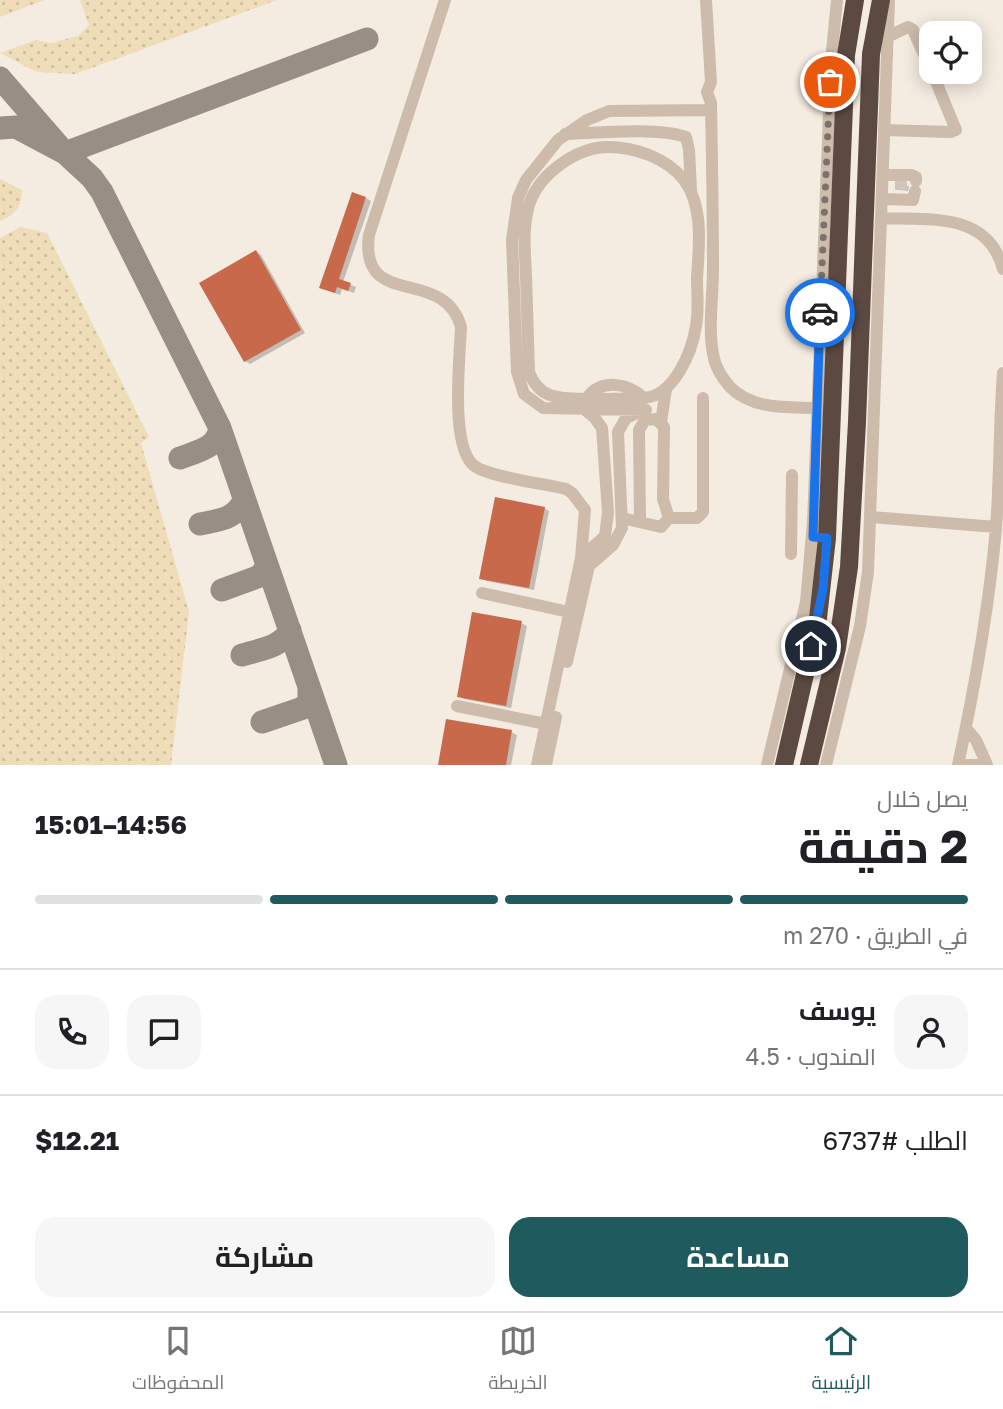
<!DOCTYPE html>
<html lang="ar">
<meta charset="utf-8">
<style>
:root{--surface:#fff;--page:#f6f6f6;--text:#202124;--muted:#757577;--line:#e0e0e0;--accent:#1f5a5e}
body{margin:0;font-family:"Golos Text",Cairo,sans-serif;background:var(--page);color:var(--text);direction:rtl;height:100vh;display:flex;flex-direction:column;font-size:26px;white-space:nowrap}
*{box-sizing:border-box;margin:0}
p{font-size:23px;color:var(--muted)}
.icon{flex:none;width:38px;height:38px;fill:none;stroke:currentColor;stroke-width:2;stroke-linecap:round;stroke-linejoin:round}
.map{position:relative;height:765px;overflow:hidden;direction:ltr}
.side{display:flex;flex-direction:column;background:var(--surface);flex:1}
.side>*{flex:none}
.tools{position:absolute;left:919px;top:21px;display:grid;gap:14px}
.tools a{display:grid;place-items:center;width:63px;height:63px;border-radius:14px;background:var(--surface);box-shadow:0 4px 18px #0003;font-size:35px}
.pin{position:absolute;display:grid;place-items:center;width:60px;height:60px;color:#fff;margin:-30px;border:4px solid #fff;border-radius:50%;box-shadow:0 2px 7px #0007}
.courier{position:absolute;display:grid;place-items:center;width:70px;height:70px;margin:-35px;border:5px solid #1a73e8;border-radius:50%;background:#fff;color:#222;box-shadow:0 2px 9px #0007}
.summary em{font-style:normal;font-weight:700}
.summary div{display:flex;flex-direction:column-reverse}
.summary{display:flex;align-items:center;justify-content:space-between;height:119px;padding:0 35px}
h1{font-size:46px;font-weight:700;line-height:52px}
.bar{display:grid;grid-template-columns:repeat(4,1fr);gap:10px 7px;align-content:center;height:84px;padding:0 35px}
.bar i{height:9px;border-radius:5px;background:var(--line)}
.bar .active{background:var(--accent)}
.bar p{grid-column:span 4}
.line{display:flex;align-items:center;gap:18px;padding:0 35px;border-top:2px solid var(--line)}
.line div{flex:1}
.round{display:grid;place-items:center;flex:none;width:74px;height:74px;border-radius:21px;background:var(--page)}
.action{display:flex;gap:14px;margin-top:auto;padding:14px 35px}
.action a{flex:1;height:80px;border-radius:21px;background:var(--accent);color:#fff;font-size:28px;font-weight:700;line-height:80px;text-align:center}
.action a+a{background:var(--page);color:var(--text)}
.menu{display:flex;justify-content:space-around;align-items:center;height:98px;border-top:2px solid var(--line);background:var(--surface);font-size:19px;color:var(--muted)}
.menu a{display:grid;justify-items:center;gap:4px}
.menu .active{color:var(--accent)}
.map>svg:first-child{display:block}
.sand{fill:url(#sand-dots)}
.shadow{fill:#0003}
.lines{fill:none;stroke-linecap:round;stroke-linejoin:round}
.taxiway{stroke:#988e86;stroke-width:23}
.building{fill:#c8694b}
.minor-tunnel{stroke:#cfc6bd;stroke-width:12;stroke-dasharray:12 6;stroke-linecap:butt}
.minor{stroke:#cdbbac;stroke-width:12}
.highway{stroke:#5c4a42;stroke-width:18}
.done{stroke:#7c716b;stroke-width:7;stroke-dasharray:0 12.6}
.route{stroke:#1a73e8;stroke-width:9}
</style>
<div class="map">
<svg width="1003" height="765" viewBox="0 0 1003 765">
<defs>
<pattern id="sand-dots" width="8" height="8" patternUnits="userSpaceOnUse" patternTransform="scale(1.75)"><rect width="8" height="8" fill="#efdcb8"/><path d="M2 2h.1M6 6h.1" fill="none" stroke="#cebd9e" stroke-width="1.8" stroke-linecap="round"/></pattern>
</defs>
<rect width="100%" height="100%" fill="#f4ebe1"/>
<path class="sand" d="M0,0H44L0,17Z
M80,0H277L75,74L37,72L0,53L36,40L51,43L78,36L89,25Z
M0,179L22,190C21,208 16,214 0,221Z
M21,227L47,233L149,437L141,443L189,612L171,765H0V238Z"/>
<path class="shadow" d="M897,186H909L908,191L899,190Z
M366,198L371,201L343,282L356,287L354,293L342,289L340,295L326,290Z
M256,252L261,255L305,333L250,364L245,361Z
M544,508L549,511L534,590L487,581L481,578Z
M521,623L527,626L511,708L464,699L458,696Z
M511,732L517,735L511,765H439Z"/>
<g class="lines">
<path class="taxiway" d="M0,78L65,153L367,39
M0,128L16,127L65,153L92,178L102,192L220,428L336,765
M180,458C197,451 217,449 220,428
M200,524C219,520 236,519 244,500
M222,590L260,576L267,566
M242,655C258,650 283,647 290,630
M262,722L303,708L309,701V687"/>
</g>
<path class="building" d="M352,192L366,197L339,279L351,283L348,291L337,287L335,293L319,288Z
M256,250L301,330L244,362L199,283Z
M495,497L545,507L529,588L479,579Z
M472,612L522,621L506,706L457,697Z
M446,719L512,730L506,765H438Z"/>
<g class="lines">
<path class="minor-tunnel" d="M901,190V181"/>
<path class="minor" d="M445,0L369,235C359,311 444,265 461,327C460,356 449,451 476,467C491,477 545,484 566,489L572,493L585,510L581,558L537,765
M706,0L711,82L707,92L711,103C712,158 713,213 713,269C713,297 708,327 713,354C715,367 722,378 730,387C753,410 787,407 816,408
M889,36L908,27L913,30L931,70
M884,130L951,132L956,130L932,72
M565,134C597,133 657,127 686,137L689,150L691,190
M883,175H912L916,177V181
M883,199L913,200L915,191
M883,218C930,220 988,212 1003,269
M587,398C601,378 628,383 644,398C674,396 692,352 696,326C699,310 697,294 697,278C699,247 704,207 684,180C667,158 635,147 608,147C577,147 541,173 530,202C522,224 525,253 526,276C527,308 528,340 529,372C533,383 539,391 550,395C568,402 622,398 644,398
M646,410L543,408L524,394L517,372L512,240L518,198L526,180L558,140L587,120L609,111L711,110
M661,422L666,389
M871,517L996,527
M622,518L661,527L669,518L663,499L664,427L656,419L645,420L639,430L640,522
M669,518H697L703,512V398
M791,554L792,475
M581,558L605,536L608,512L602,428L594,417L584,409
M482,593L569,612
M567,662L589,566L613,545L622,528L618,432L626,418L639,412
M457,706L546,724
M966,728L976,740L987,765
M546,765L556,717
M767,765L806,602L813,522L831,62L837,0
M826,765L860,626L868,572L889,0
M958,765C975,686 989,608 996,528C1000,476 999,425 1003,373
M967,765H981"/>
<path class="highway" d="M784,765L818,618L827,538L846,55L855,0
M809,765L837,648L849,567L857,422L871,54L881,0"/>
</g>
<g class="lines">
<path class="done" d="M820,313L830,82"/>
<path class="route" d="M811,646L823,589L827,538L813,537L820,313"/>
</g>
</svg>
<div class="tools">
<a><svg class="icon" aria-label="locate" viewBox="0 0 24 24"><circle cx="12" cy="12" r="6"/><path d="M12 2v4M12 18v4M2 12h4M18 12h4"/></svg></a>
</div>
<div class="pin" style="left:830px;top:82px;background:#ea580c"><svg class="icon" aria-label="bag" viewBox="0 0 24 24"><path d="M5 8h14l-1 12H6zM9 8a3 3 0 0 1 6 0"/></svg></div>
<div class="pin" style="left:811px;top:646px;background:#1f2937"><svg class="icon" aria-label="home" viewBox="0 0 24 24"><path d="M3 11l9-7 9 7M6 9v11h12V9"/></svg></div>
<div class="courier" style="left:820px;top:313px"><svg class="icon" aria-label="car" viewBox="0 0 24 24"><path d="M5 17H2v-5l4-1 3-4h7l3 4 3 1v5h-3M9 17h6M6 11h13"/><circle cx="7" cy="17" r="2"/><circle cx="17" cy="17" r="2"/></svg></div>
</div>
<section class="side">
<div class="summary"><div><h1>2 دقيقة</h1><p>يصل خلال</p></div><em>14:56–15:01</em></div>
<div class="bar"><i class="active"></i><i class="active"></i><i class="active"></i><i></i><p>في الطريق · 270 m</p></div>
<div class="line" style="height:126px"><a class="round"><svg class="icon" aria-label="person" viewBox="0 0 24 24"><circle cx="12" cy="8" r="4"/><path d="M4 21q1-7 8-7t8 7"/></svg></a><div><b>يوسف</b><p>المندوب · 4.5</p></div><a class="round"><svg class="icon" aria-label="chat" viewBox="0 0 24 24"><path d="M4 5h16v11H9l-5 4z"/></svg></a><a class="round"><svg class="icon" aria-label="phone" viewBox="0 0 24 24"><path d="M5 4h4l2 5-3 2q2 4 5 5l2-3 5 2v4C11 20 4 13 5 4z"/></svg></a></div>
<div class="line" style="height:91px"><div>الطلب #6737</div><b>$12.21</b></div>
<div class="action"><a>مساعدة</a><a>مشاركة</a></div>
</section>
<nav class="menu">
<a class="active"><svg class="icon" aria-label="home" viewBox="0 0 24 24"><path d="M3 11l9-7 9 7M6 9v11h12V9"/></svg>الرئيسية</a>
<a><svg class="icon" aria-label="map" viewBox="0 0 24 24"><path d="M3 6l6-2 6 2 6-2v14l-6 2-6-2-6 2zM9 4v14M15 6v14"/></svg>الخريطة</a>
<a><svg class="icon" aria-label="saved" viewBox="0 0 24 24"><path d="M7 4h10v16l-5-4-5 4z"/></svg>المحفوظات</a>
</nav>
